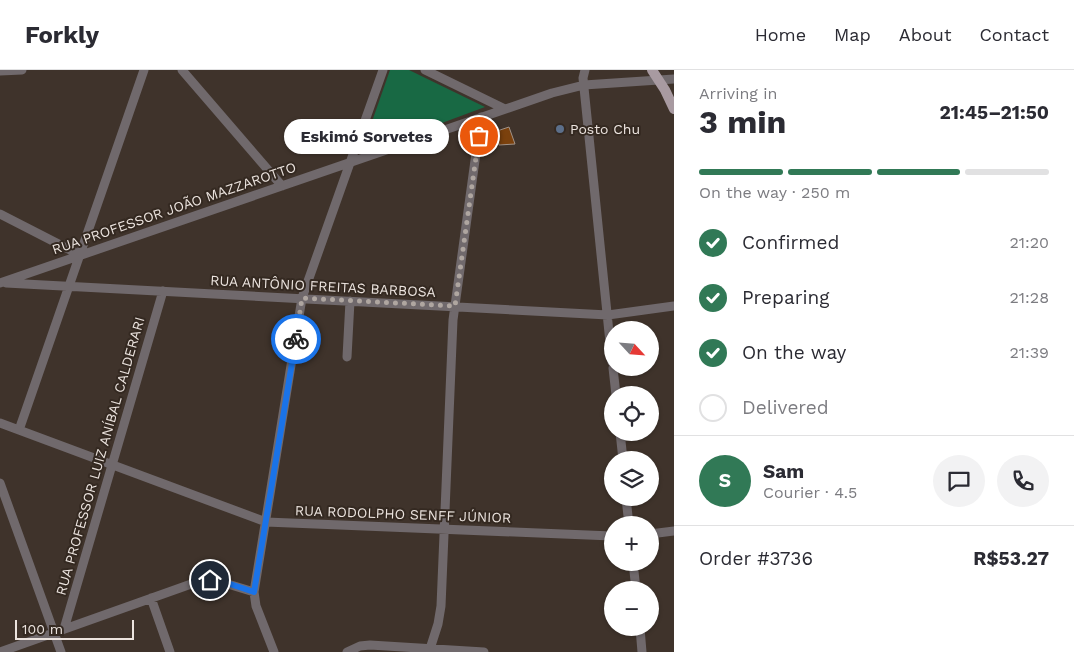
<!DOCTYPE html>
<meta charset="utf-8">
<style>
:root{--surface:#fff;--page:#f2f2f3;--text:#2b2b33;--muted:#7c7c81;--line:#e1e1e2;--accent:#317956}
body{margin:0;font-family:"Work Sans",sans-serif;background:var(--page);color:var(--text);height:100vh;display:flex;flex-direction:column;font-size:19px;white-space:nowrap}
*{box-sizing:border-box;margin:0}
p{font-size:16px;color:var(--muted)}
.icon{flex:none;width:28px;height:28px;fill:none;stroke:currentColor;stroke-width:2;stroke-linecap:round;stroke-linejoin:round}
.map{position:relative;flex:1;overflow:hidden}
.drawer{display:flex;flex-direction:column;background:var(--surface);width:400px}
.drawer>*{flex:none}
.needle{width:32px;rotate:116deg}
.buttons{position:absolute;left:604px;top:251px;display:grid;gap:10px}
.buttons a{display:grid;place-items:center;width:55px;height:55px;border-radius:50%;background:var(--surface);box-shadow:0 1px 4px #0004;font-size:25px}
.scale{position:absolute;left:15px;bottom:12px;width:119px;box-sizing:border-box;padding-left:5px;border:2px solid #ece4df;border-top:0;font-size:14px;line-height:18px;white-space:nowrap;color:#ece4df;-webkit-text-stroke:4px #342921;paint-order:stroke}
.pin{position:absolute;display:grid;place-items:center;width:42px;height:42px;color:#fff;margin:-21px;border:2px solid #fff;border-radius:50%;box-shadow:0 1px 5px #0007}
.courier{position:absolute;display:grid;place-items:center;width:50px;height:50px;margin:-25px;border:4px solid #1a73e8;border-radius:50%;background:#fff;color:#222;box-shadow:0 1px 6px #0007}
.bubble{position:absolute;height:35px;border-radius:18px;background:var(--surface);box-shadow:0 1px 4px #0004;font-size:16px;font-weight:700;line-height:35px;text-align:center}
.summary em{font-style:normal;font-weight:700}
.summary div{display:flex;flex-direction:column-reverse}
.summary{display:flex;align-items:center;justify-content:space-between;height:85px;padding:0 25px}
h1{font-size:32px;font-weight:700;line-height:38px}
.bar{display:grid;grid-template-columns:repeat(4,1fr);gap:8px 5px;align-content:center;height:60px;padding:0 25px}
.bar i{height:6px;border-radius:4px;background:var(--line)}
.bar .current{background:var(--accent)}
.bar p{grid-column:span 4}
.line{display:flex;align-items:center;gap:12px;padding:0 25px;border-top:1px solid var(--line)}
.line div{flex:1}
.round{display:grid;place-items:center;flex:none;width:52px;height:52px;border-radius:26px;background:var(--page)}
ol{padding:0 25px;list-style:none}
li{display:flex;align-items:center;gap:15px;height:55px}
li p{margin-inline-start:auto}
li .icon{padding:5px;border-radius:50%;background:var(--accent);color:#fff;stroke-width:4}
li:last-child{color:var(--muted)}
li i{width:28px;height:28px;border:2px solid var(--line);border-radius:50%}
header{display:flex;align-items:center;gap:30px;box-sizing:border-box;height:70px;padding:0 25px;background:var(--surface);border-bottom:1px solid var(--line)}
header strong{font-size:24px}
nav{display:flex;gap:28px;margin-inline-start:auto;font-size:18px}
main{display:flex;flex:1;min-height:0}
.map>svg:first-child{display:block}
.green{fill:#186944}
.building{fill:#7b410d;stroke:#a09288}
.lines{fill:none;stroke-linecap:round;stroke-linejoin:round}
.minor{stroke:#70696c;stroke-width:9}
.major{stroke:#a89aa1;stroke-width:10}
.done{stroke:#afa6a0;stroke-width:5;stroke-dasharray:0 9}
.route{stroke:#1a73e8;stroke-width:6}
.service-dot{fill:#5c6f8a;stroke:#342921;stroke-width:2}
.labels{text-anchor:middle;dominant-baseline:central;stroke-width:4;stroke-linejoin:round;paint-order:stroke}
.poi-label{font-size:14px;fill:#ece4df;stroke:#342921;text-anchor:start}
.street-label{font-size:14px;fill:#ece4df;stroke:#342921}
</style>
<header>
<strong>Forkly</strong>
<nav><a>Home</a><a>Map</a><a>About</a><a>Contact</a></nav>
</header>
<main>
<div class="map">
<svg width="674" height="582" viewBox="0 0 674 582">
<rect width="100%" height="100%" fill="#3f332b"/>
<path class="green" d="M390,0H409L485,37L361,83Z"/>
<path class="building" d="M509,57L515,74L499,75L497,61Z"/>
<g class="lines">
<path class="minor" d="M182,0L282,116
M425,0L505,39
M585,0L583,8L612,292
M0,1L22,0
M0,144L80,185
M0,213L552,23L584,15L674,9
M6,213L608,245L674,236
M347,287L350,231
M613,298L616,325
M0,353L266,452L612,466
M19,360L144,0
M620,362L623,390
M0,413L61,582
M626,428L629,455
M650,464L674,461
M633,492L636,520
M151,528L170,582
M640,558L642,582
M64,559L163,221
M0,582L194,513L218,511L254,522
M274,582L256,536L254,522L302,228L383,0
M347,582L360,576L370,575L484,582
M429,582L438,554L441,536L453,250L481,47"/>
<path class="major" d="M652,0L665,20L674,39"/>
</g>
<g class="lines">
<path class="done" d="M296,269L302,228L455,236L479,66"/>
<path class="route" d="M210,510L227,513L254,522L296,269"/>
</g>
<circle class="service-dot" cx="560" cy="59" r="5"/>
<g class="labels">
<g class="poi-label">
<text x="570" y="59">Posto Chu</text>
</g>
<g class="street-label">
<text transform="translate(174 138) rotate(-19)">RUA PROFESSOR JOÃO MAZZAROTTO</text>
<text transform="translate(323 216) rotate(3)">RUA ANTÔNIO FREITAS BARBOSA</text>
<text transform="translate(100 386) rotate(-74)">RUA PROFESSOR LUIZ ANÍBAL CALDERARI</text>
<text transform="translate(403 444) rotate(2)">RUA RODOLPHO SENFF JÚNIOR</text>
</g>
</g>
</svg>
<div class="buttons">
<a><svg class="needle" viewBox="-14 -14 28 28"><path d="M0-13l5 13h-10z" fill="#e53935"/><path d="M0 13l5-13h-10z" fill="#7c7c81"/></svg></a>
<a><svg class="icon" aria-label="locate" viewBox="0 0 24 24"><circle cx="12" cy="12" r="6"/><path d="M12 2v4M12 18v4M2 12h4M18 12h4"/></svg></a>
<a><svg class="icon" aria-label="layers" viewBox="0 0 24 24"><path d="M12 4l9 5-9 5-9-5zM3 14l9 5 9-5"/></svg></a>
<a>+</a>
<a>−</a>
</div>
<div class="scale">100 m</div>
<div class="pin" style="left:479px;top:66px;background:#ea580c"><svg class="icon" aria-label="bag" viewBox="0 0 24 24"><path d="M5 8h14l-1 12H6zM9 8a3 3 0 0 1 6 0"/></svg></div>
<div class="pin" style="left:210px;top:510px;background:#1f2937"><svg class="icon" aria-label="home" viewBox="0 0 24 24"><path d="M3 11l9-7 9 7M6 9v11h12V9"/></svg></div>
<div class="courier" style="left:296px;top:269px"><svg class="icon" aria-label="bike" viewBox="0 0 24 24"><circle cx="6" cy="16" r="4"/><circle cx="18" cy="16" r="4"/><path d="M6 16l4-8h5l3 8M10 8l3 8H6M13 5h3"/></svg></div>
<div class="bubble" style="left:284px;top:49px;width:165px">Eskimó Sorvetes</div>
</div>
<section class="drawer">
<div class="summary"><div><h1>3 min</h1><p>Arriving in</p></div><em>21:45–21:50</em></div>
<div class="bar"><i class="current"></i><i class="current"></i><i class="current"></i><i></i><p>On the way · 250 m</p></div>
<ol>
<li><svg class="icon" aria-label="check" viewBox="0 0 24 24"><path d="M5 12l5 5 9-10"/></svg>Confirmed<p>21:20</p></li>
<li><svg class="icon" aria-label="check" viewBox="0 0 24 24"><path d="M5 12l5 5 9-10"/></svg>Preparing<p>21:28</p></li>
<li><svg class="icon" aria-label="check" viewBox="0 0 24 24"><path d="M5 12l5 5 9-10"/></svg>On the way<p>21:39</p></li>
<li><i></i>Delivered</li>
</ol>
<div class="line" style="height:90px"><b class="round" style="background:var(--accent);color:#fff">S</b><div><b>Sam</b><p>Courier · 4.5</p></div><a class="round"><svg class="icon" aria-label="chat" viewBox="0 0 24 24"><path d="M4 5h16v11H9l-5 4z"/></svg></a><a class="round"><svg class="icon" aria-label="phone" viewBox="0 0 24 24"><path d="M5 4h4l2 5-3 2q2 4 5 5l2-3 5 2v4C11 20 4 13 5 4z"/></svg></a></div>
<div class="line" style="height:65px"><div>Order #3736</div><b>R$53.27</b></div>
</section>
</main>
